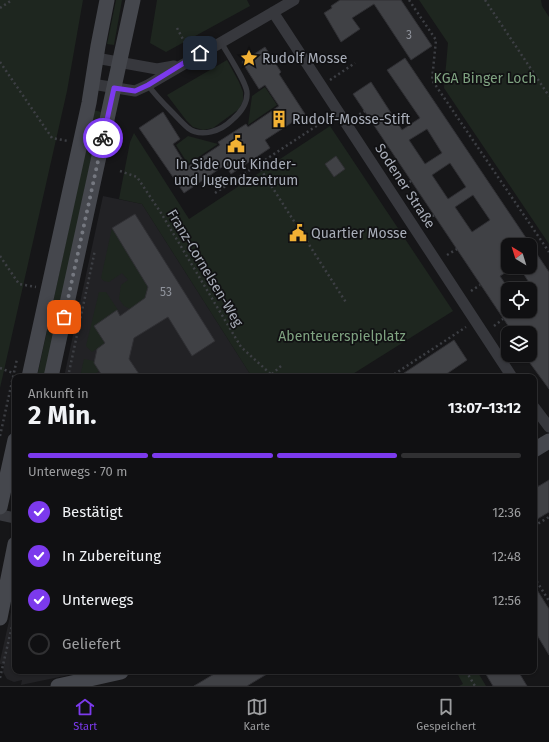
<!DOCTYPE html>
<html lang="de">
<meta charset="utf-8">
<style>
:root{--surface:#101012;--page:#1e1e20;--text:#f1f3f6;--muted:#9c9d9f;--line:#303032;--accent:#7c3aed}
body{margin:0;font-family:"Fira Sans",sans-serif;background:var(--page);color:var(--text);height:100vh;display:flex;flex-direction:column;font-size:15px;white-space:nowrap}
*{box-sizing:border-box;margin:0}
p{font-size:13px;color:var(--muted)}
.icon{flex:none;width:22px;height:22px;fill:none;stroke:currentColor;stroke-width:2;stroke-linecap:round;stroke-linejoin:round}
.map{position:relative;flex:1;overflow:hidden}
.side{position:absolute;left:12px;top:374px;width:525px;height:300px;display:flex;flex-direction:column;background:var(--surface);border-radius:8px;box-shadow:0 1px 3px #0004,0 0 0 1px var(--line)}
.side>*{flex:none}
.needle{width:26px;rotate:322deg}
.tools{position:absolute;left:501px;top:238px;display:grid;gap:8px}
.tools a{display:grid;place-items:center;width:36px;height:36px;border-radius:8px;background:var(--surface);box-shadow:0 1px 3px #0004,0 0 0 1px var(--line);font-size:20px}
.pin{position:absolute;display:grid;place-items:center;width:34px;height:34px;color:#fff;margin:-17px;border-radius:8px;box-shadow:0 2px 6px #0006}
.courier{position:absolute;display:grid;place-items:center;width:40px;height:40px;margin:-20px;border:3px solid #7c3aed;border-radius:50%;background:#fff;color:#222;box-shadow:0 1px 5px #0007}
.overview em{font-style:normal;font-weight:700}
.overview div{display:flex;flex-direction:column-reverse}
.overview{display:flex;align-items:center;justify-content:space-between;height:68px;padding:0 16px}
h1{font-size:26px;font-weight:700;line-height:30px}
.bar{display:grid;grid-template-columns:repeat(4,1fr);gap:6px 4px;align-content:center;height:48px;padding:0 16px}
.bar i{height:5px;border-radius:3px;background:var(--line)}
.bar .on{background:var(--accent)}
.bar p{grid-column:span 4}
ol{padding:0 16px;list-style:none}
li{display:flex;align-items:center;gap:12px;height:44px}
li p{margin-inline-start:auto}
li .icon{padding:4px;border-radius:50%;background:var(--accent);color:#fff;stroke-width:4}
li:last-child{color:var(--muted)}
li i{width:22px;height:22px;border:2px solid var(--line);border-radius:50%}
.menu{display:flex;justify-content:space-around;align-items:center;height:56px;border-top:1px solid var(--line);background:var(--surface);font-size:11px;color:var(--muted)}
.menu a{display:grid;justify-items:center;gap:2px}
.menu .on{color:var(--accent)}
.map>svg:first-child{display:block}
.built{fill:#222225}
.green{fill:#1e261f}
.building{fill:#404145;stroke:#303034;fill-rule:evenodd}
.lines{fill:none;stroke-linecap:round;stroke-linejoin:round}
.path{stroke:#3d3f44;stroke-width:2.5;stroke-dasharray:2 3;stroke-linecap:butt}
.lane{stroke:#37383d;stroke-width:5.5}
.street{stroke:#37383d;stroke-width:11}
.secondary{stroke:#45474d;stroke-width:15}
.done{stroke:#757880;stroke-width:4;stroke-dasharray:0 7.2}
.route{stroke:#7c3aed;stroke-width:5}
.labels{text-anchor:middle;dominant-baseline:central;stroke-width:3.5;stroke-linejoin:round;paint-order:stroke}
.number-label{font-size:12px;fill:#8e929b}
.poi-label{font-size:14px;fill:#a8adb8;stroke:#111113;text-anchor:start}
.park-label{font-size:14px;fill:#7fa381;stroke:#111113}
.street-label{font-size:14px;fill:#a8adb8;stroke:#111113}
</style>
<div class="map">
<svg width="549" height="686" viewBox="0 0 549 686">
<rect width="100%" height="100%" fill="#161618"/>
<path class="built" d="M103,196L142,204L252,377H64Z
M15,594V671H88L21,685L22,680L14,682L7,679L3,672L4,665L0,664V661Z"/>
<path class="green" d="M0,0H83L67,91L0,388Z
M116,0H122L114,45L107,44Z
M157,0H247L250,6L166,52L150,43Z
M419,0H541L542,6L549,17V244L444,88L448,43Z
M227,60L239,82L243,92V101L239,109L213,128L203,130L193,127L186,120L167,95Z
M265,87L277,105L248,125L252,96Z
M94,110L101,112L45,377H37Z
M330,126L453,311L348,377H252L142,204L119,199L130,142L134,133L189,219Z
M188,136L218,144L188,164L176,145Z
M112,228L148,287L145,298L130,309L124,306L119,299L121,285L128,280L122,273L109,282L104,281L101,278Z
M99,292H106L118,310L94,326L105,343L92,352L86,346Z
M84,359L94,361V363L99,371L90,377H80Z
M456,671H477L486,686H459L463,684Z"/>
<path class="building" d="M340,0H401L432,46L411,60L374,4L352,18L360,29L341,42L324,13L332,8L331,6Z
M265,47L281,72L279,74L305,114L265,140L270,148L231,174L225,165L184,193L139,128L163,112L180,139L173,144L187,167L220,145L218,142L246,124L248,127L279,106L265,85L259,89L242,62Z
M405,58L549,272V389L524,355H530V333H513L353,94L371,82L402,130L420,118L387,70ZM427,129L442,153L425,164L409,140ZM450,163L466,187L448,199L432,175ZM473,195L490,220L472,232L455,207ZM508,245H530V267H519L534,290L530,293V311H508V288L500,276L508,271Z
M336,156L345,169L334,177L325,164Z
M135,214L215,341L192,356L168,317L134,338L129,359L141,377H103L94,363L97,349L105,343L94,326L117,310L120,316L145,298L148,287L112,228Z
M454,340L467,360L442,377H398Z
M549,480V512L534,521V489Z
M534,585L549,609V655L534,630Z
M219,671H272L247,686H194Z
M484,671H518L527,686H493Z"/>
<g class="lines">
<path class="path" d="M409,0L436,40L432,80L549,252
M485,0L549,96
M0,8L12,0
M177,28L186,45
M0,62L52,138L68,141
M330,80L355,63
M355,117L365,111
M378,152L387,146
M258,165L347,304
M120,171L137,177L161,213L241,347L274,377
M401,187L411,181
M215,193L327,119
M424,222L434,215
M447,255L457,249
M0,256L19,284L36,287
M471,291L480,285
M494,326L503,319
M516,359L522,355
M0,368L13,373
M272,374L281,366
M68,377L95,250
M390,377L466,327
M0,436L17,359
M534,480L538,487
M534,526L549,517
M534,577L549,601
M12,649L15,650
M466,671L475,686
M0,678L12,626"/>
<path class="lane" d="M148,85C155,95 163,103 172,112C177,117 182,123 188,128C201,138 221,131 232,120C239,114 247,105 247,94C248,84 226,52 221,42"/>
<path class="street" d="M273,12L512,377
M96,58L157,69L174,66
M92,84L135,91L148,85L294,0
M534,407L549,427
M0,515L15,518"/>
<path class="secondary" d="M29,377L89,103L98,46L107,0
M51,377L133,0
M534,450L549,441
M0,507L15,440
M0,618L15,544
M58,686L121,672"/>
</g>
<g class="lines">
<path class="done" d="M64,317L103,138"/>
<path class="route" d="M103,138L114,88L135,91L148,85L200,53"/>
</g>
<defs>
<g id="sight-bare" transform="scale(1.38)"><path d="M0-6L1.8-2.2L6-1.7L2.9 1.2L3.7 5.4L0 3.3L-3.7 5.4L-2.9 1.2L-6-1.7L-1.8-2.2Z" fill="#f2b134" stroke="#111113" stroke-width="2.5" paint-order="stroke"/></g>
<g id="building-bare" transform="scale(1.38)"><path d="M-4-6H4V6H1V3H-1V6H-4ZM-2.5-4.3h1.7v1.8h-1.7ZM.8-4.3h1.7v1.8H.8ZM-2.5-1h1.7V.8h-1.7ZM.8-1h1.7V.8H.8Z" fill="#f2b134" stroke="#111113" stroke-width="2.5" paint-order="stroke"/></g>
<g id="civic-bare" transform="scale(1.38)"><path d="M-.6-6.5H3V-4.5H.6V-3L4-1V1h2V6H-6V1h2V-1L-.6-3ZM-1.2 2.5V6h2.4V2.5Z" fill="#f2b134" stroke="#111113" stroke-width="2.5" paint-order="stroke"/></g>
</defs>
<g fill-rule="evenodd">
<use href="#sight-bare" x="249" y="58"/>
<use href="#building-bare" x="279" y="119"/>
<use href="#civic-bare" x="236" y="144"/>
<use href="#civic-bare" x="298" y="233"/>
</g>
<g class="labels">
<g class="number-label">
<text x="409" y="35">3</text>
<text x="166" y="292">53</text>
</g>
<g class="poi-label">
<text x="262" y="58">Rudolf Mosse</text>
<text x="292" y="119">Rudolf-Mosse-Stift</text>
<text x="236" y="164" text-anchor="middle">In Side Out Kinder-<tspan x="236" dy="16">und Jugendzentrum</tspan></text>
<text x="311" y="233">Quartier Mosse</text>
</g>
<g class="park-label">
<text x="485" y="78">KGA Binger Loch</text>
<text x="342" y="336">Abenteuerspielplatz</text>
</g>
<g class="street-label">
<text transform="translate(405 186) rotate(57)">Sodener Straße</text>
<text transform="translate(205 268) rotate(59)">Franz-Cornelsen-Weg</text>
</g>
</g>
</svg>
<div class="tools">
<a><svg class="needle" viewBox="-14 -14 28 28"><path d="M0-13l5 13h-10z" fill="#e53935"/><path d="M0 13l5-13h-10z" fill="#9c9d9f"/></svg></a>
<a><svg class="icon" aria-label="locate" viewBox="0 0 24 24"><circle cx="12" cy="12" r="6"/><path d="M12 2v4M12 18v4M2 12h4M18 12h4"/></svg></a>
<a><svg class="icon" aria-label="layers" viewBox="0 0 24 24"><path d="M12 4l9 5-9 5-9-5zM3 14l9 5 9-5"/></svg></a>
</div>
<div class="pin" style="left:64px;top:317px;background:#ea580c"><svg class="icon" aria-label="bag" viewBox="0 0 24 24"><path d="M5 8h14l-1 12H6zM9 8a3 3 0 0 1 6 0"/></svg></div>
<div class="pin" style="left:200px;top:53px;background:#1f2937"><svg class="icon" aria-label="home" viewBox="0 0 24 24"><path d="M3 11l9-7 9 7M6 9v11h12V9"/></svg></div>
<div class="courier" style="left:103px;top:138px"><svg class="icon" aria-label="bike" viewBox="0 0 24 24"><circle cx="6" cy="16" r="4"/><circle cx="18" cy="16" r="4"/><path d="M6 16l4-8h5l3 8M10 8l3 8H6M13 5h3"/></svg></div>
<section class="side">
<div class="overview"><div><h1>2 Min.</h1><p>Ankunft in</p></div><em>13:07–13:12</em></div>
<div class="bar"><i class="on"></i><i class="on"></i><i class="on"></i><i></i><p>Unterwegs · 70 m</p></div>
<ol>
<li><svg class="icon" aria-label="check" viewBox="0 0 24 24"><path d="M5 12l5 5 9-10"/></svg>Bestätigt<p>12:36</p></li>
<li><svg class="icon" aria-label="check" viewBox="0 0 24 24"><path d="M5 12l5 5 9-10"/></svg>In Zubereitung<p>12:48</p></li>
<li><svg class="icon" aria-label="check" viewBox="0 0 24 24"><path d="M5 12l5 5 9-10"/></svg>Unterwegs<p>12:56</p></li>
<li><i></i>Geliefert</li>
</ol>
</section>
</div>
<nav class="menu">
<a class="on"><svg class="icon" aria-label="home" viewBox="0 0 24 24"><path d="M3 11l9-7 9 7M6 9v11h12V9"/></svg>Start</a>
<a><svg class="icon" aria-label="map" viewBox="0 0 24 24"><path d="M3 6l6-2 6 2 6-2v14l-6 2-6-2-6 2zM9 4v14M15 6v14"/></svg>Karte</a>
<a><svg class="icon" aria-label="saved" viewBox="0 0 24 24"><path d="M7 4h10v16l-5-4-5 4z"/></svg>Gespeichert</a>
</nav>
